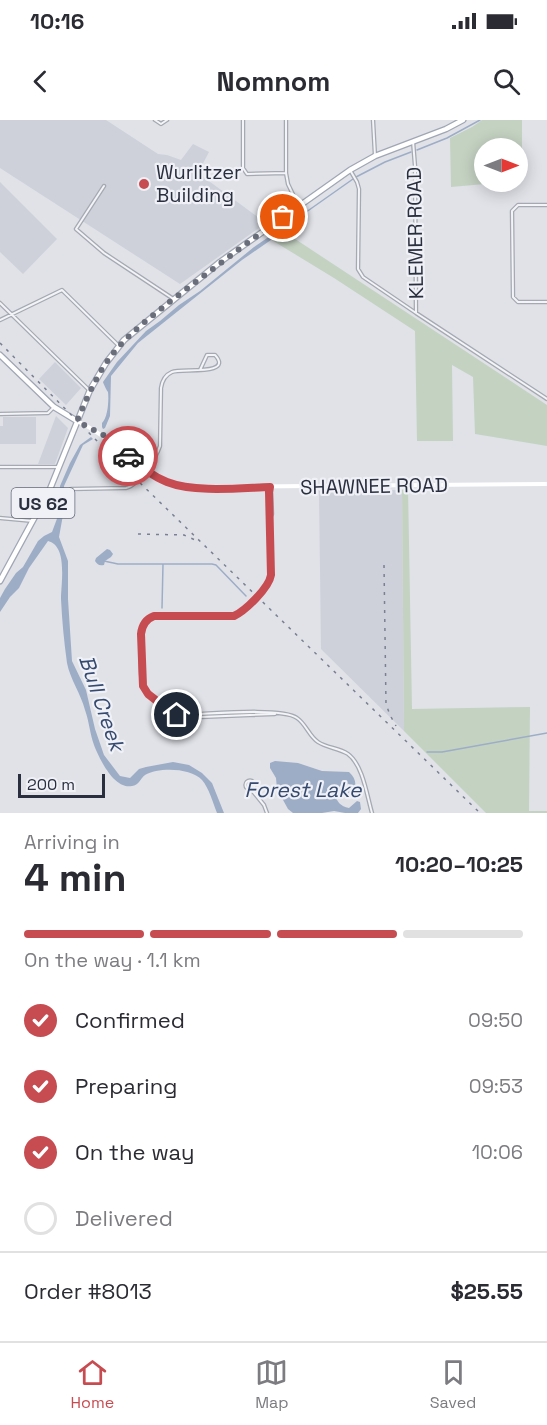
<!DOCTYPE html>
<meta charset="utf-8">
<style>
:root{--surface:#fff;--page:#f2f2f3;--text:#2b2b33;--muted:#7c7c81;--line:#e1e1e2;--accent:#c74c51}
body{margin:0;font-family:"Space Grotesk",sans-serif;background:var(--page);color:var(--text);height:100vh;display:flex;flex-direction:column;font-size:22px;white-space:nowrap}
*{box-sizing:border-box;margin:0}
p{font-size:20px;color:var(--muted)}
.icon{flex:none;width:33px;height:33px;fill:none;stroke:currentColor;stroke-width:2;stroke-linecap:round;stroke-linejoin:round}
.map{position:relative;height:693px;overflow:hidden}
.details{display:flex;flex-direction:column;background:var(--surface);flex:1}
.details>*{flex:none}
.needle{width:39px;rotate:90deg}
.controls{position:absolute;left:474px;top:18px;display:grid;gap:12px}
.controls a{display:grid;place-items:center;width:54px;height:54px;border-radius:50%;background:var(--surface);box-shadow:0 3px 15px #0003;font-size:30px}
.scale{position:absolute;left:18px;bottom:15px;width:87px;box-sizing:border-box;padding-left:6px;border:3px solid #2a2f3f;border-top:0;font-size:16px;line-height:21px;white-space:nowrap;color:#2a2f3f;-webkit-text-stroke:4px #eff1f6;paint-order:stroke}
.pin{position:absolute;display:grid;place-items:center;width:51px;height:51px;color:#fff;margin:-26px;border:3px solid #fff;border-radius:50%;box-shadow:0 2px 6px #0007}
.courier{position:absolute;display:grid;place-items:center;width:60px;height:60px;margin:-30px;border:4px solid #c74c51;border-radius:50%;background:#fff;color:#222;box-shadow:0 2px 8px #0007}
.head em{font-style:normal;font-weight:800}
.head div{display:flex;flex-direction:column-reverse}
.head{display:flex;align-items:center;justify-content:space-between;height:102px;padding:0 24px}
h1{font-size:39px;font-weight:800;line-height:45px}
.bar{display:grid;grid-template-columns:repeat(4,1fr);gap:9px 6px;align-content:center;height:72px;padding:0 24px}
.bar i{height:8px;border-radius:4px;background:var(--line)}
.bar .selected{background:var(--accent)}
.bar p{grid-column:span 4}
.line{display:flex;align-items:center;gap:15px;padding:0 24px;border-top:2px solid var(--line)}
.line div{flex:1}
ol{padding:0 24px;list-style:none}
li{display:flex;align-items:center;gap:18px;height:66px}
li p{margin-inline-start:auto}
li .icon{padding:6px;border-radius:50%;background:var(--accent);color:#fff;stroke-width:4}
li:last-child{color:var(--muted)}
li i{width:33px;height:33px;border:3px solid var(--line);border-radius:50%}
.status{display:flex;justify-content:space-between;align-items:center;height:42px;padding:0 30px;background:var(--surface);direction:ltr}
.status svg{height:16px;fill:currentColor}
header{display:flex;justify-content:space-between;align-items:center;height:78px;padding:0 24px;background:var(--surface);font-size:27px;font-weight:800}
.menu{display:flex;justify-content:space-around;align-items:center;height:84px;border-top:2px solid var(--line);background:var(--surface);font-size:16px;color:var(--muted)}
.menu a{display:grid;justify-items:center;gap:3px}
.menu .selected{color:var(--accent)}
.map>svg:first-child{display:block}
.built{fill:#ced1da}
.green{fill:#c4d2c2}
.water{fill:#9dadc6}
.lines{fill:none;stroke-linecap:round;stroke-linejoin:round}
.stream{stroke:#9dadc6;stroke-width:1.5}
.minor-casing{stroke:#a6a9b2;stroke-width:4.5}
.primary-casing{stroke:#a0a6b3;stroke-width:7}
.minor{stroke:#f3f4f7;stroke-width:2}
.secondary{stroke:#fff;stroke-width:4}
.primary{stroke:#fff;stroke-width:4.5}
.rail{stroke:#7a8091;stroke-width:1.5;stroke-dasharray:3 6;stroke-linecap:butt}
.done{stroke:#6a6e7a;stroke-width:6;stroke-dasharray:0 10.8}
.route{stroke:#c74c51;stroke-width:8}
.poi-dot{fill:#c74c51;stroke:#eff1f6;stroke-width:2}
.labels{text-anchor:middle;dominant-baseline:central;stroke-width:4.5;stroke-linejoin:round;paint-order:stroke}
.shield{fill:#eff1f6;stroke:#656976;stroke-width:1.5}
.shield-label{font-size:18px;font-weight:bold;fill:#2a2f3f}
.poi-label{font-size:20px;fill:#2a2f3f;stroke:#eff1f6;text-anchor:start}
.street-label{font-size:20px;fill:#2a2f3f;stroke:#eff1f6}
.water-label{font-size:21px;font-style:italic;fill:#364a70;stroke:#eff1f6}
</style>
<div class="status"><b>10:16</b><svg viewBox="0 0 49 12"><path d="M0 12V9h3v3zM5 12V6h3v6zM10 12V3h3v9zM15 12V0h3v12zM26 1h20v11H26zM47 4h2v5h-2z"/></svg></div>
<header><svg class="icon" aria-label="back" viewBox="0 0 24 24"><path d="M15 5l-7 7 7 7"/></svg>Nomnom<svg class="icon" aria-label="search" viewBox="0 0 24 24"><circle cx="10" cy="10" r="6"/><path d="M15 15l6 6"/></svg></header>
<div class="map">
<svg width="547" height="693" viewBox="0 0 547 693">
<rect width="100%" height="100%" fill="#e0e2e8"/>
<path class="built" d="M0,0H106L158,34L167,35L181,40L193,24L209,32L198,53L266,103L180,164L0,48Z
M0,62L57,119L23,154L0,132Z
M55,242L81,268L66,285L39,259Z
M56,296L68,308L55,344H38Z
M3,297H36V324H0V306H3Z
M402,370L404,611L321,529L319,371Z"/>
<path class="green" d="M482,0H522V60H518V28H484V62H507L451,67L450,18L472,7Z
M283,111L547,285V326L475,314L473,257L452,245L453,321H417L415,211L334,158L270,119Z
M408,368L412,589L530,587L529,691H547V693H486L404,611L402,370Z"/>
<path class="water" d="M292,101L294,104L242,140L138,223L111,256L110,296L105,308L103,309L102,307V303C108,297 109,280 108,272C107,271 103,263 103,262L117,242L146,211L160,201L179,185L200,171L254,127Z
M91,317L93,319L83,325L64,366L65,384L59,417L68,441V479L72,541L86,570L95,609L104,635L120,656L130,658L139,649L146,647L173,642L189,645L202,653L212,663L224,693H217C213,683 209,668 202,660C191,648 159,647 145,655C140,659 139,665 132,666C114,670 99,638 94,625C90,614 89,601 85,590C81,574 70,559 67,543C64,522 62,500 61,479C61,463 68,426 48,421L29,448L19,468L10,477L0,492V478L5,469L16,453L23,447L38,421L44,416L52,412L58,396L60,366L70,343L80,325Z
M107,429L110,430L113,434L111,437L105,441L104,445C99,446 98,445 95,441L96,438Z
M275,641L298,643L322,651L349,652C358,660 357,670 349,678L346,677L345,673L350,666L349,664L345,663C331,670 334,685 349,688L357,681L360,682L361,689L358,693H345L334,691L322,693H293L288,689L277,669L276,658L270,648V643Z"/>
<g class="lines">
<path class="stream" d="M417,30L447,18L480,0
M356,57L385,42L411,32
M292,102L353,59
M104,441L118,444H212L216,445L246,476
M162,488L163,444
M427,632H442L547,613"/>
<g class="minor-casing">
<path id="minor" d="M155,0L161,4L167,0
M243,0V48L247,54L286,53
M286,0V53L288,64L298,85
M373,0L375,36
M413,21L415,46L416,193L547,279
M350,50L357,62L359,69L358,149L363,157L416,193
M104,66L76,109L104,133L172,178
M547,85H518L512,91L513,177L518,182H547
M0,183L88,269
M0,200L62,170L118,225
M0,294L48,293L54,287
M0,347H57
M270,367L269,372L271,455C268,468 246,490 234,496H157C150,497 146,499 143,506C139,513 140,560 143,566C147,574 167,591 175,594C182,597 190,596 198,595L201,594C220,593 284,588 297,598C306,604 309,616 318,622C327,628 339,628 348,634C363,645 367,676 372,693
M71,369L126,368C138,366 156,338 160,326L161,268C162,261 165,255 172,252C181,248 234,256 215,235H207L200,250
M0,398L33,401
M270,398L272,394L271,369
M198,595L201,597L275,594
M245.5 665a4.5 4.5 0 1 1 9 0a4.5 4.5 0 1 1-9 0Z
M251,669L264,685L267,693"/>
</g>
<g class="primary-casing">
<path id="primary" d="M0,235L54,287L77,301
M0,461L50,369L90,270L106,243L124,220L220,142L350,50L375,36L446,9L463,0"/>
</g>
<use href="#minor" class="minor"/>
<path class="secondary" d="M77,301C120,321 142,360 191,367L547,364"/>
<use href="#primary" class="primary"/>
<path class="rail" d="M0,223L102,326L480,693
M138,414L184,415L195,420
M384,445L386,584L390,595L396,606"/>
</g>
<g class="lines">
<path class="done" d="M128,336L105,316L77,301C87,278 96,256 111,236C128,214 151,197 172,180C209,152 245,124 283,97"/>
<path class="route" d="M128,336C140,346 152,356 167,362C195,373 240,368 270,367L269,372L271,455C269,468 245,491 234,496H154C146,499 142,505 141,514L143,566L148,574L171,592L177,595"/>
</g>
<circle class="poi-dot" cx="144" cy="64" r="6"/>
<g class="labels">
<rect class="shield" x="11.5" y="368" width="63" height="30" rx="4.5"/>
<g class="shield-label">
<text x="43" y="383">US 62</text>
</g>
<g class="poi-label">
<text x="156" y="52">Wurlitzer<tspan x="156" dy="23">Building</tspan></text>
</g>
<g class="street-label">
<text transform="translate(415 113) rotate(-91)">KLEMER ROAD</text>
<text transform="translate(374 366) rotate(-1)">SHAWNEE ROAD</text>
</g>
<g class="water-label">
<text transform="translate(102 583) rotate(71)">Bull Creek</text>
<text x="303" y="669">Forest Lake</text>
</g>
</g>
</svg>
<div class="controls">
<a><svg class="needle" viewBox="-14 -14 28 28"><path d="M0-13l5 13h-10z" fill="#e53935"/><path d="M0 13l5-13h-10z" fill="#7c7c81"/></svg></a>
</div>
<div class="scale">200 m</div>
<div class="pin" style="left:283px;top:97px;background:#ea580c"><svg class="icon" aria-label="bag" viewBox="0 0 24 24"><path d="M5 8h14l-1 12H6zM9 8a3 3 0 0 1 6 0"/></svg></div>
<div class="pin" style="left:177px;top:595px;background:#1f2937"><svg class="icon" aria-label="home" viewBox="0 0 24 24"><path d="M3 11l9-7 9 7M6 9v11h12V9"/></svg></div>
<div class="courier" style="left:128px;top:336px"><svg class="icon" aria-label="car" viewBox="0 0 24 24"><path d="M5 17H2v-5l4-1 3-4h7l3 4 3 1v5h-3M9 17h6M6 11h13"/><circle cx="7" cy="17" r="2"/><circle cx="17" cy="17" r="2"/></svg></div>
</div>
<section class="details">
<div class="head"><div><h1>4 min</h1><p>Arriving in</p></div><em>10:20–10:25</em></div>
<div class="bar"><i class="selected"></i><i class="selected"></i><i class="selected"></i><i></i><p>On the way · 1.1 km</p></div>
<ol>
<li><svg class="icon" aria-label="check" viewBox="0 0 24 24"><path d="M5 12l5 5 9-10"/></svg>Confirmed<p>09:50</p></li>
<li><svg class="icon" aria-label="check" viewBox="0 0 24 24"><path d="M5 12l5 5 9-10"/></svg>Preparing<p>09:53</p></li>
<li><svg class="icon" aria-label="check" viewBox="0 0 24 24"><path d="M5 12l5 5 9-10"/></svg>On the way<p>10:06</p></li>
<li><i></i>Delivered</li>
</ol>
<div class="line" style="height:78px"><div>Order #8013</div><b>$25.55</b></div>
</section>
<nav class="menu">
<a class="selected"><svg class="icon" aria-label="home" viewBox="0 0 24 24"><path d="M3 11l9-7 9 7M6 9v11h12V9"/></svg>Home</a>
<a><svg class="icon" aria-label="map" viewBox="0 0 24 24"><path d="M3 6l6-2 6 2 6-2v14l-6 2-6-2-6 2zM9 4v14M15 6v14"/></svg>Map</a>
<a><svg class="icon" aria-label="saved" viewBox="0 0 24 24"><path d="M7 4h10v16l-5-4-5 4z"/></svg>Saved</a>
</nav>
